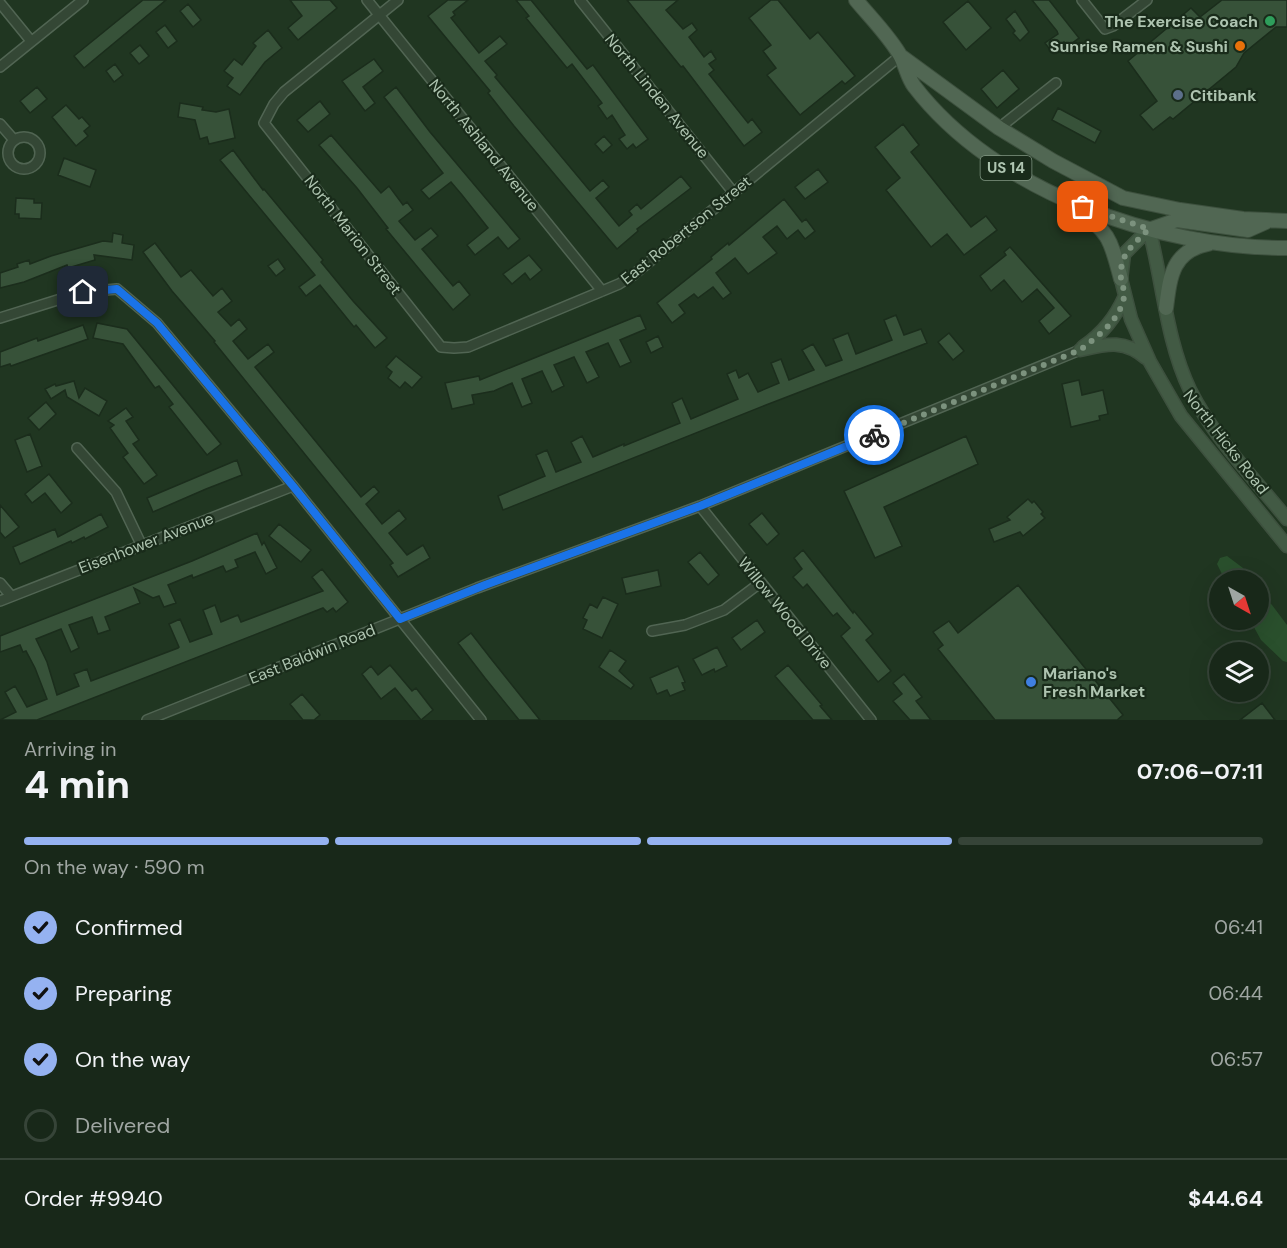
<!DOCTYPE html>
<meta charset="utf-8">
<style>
:root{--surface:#182819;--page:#253426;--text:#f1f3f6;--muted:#9fa6a2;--line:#364438;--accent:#95b2f1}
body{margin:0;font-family:"DM Sans",sans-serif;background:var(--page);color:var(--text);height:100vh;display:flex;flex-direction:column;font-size:22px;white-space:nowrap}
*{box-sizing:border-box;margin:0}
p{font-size:20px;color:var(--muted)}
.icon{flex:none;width:33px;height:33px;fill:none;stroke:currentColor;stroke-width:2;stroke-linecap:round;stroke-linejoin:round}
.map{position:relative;height:720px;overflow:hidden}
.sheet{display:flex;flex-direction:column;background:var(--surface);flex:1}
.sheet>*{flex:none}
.needle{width:39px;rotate:141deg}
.controls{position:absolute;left:1209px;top:570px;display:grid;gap:12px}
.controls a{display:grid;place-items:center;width:60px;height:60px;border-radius:50%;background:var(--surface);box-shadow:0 6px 24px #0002,0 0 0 2px var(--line);font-size:30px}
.pin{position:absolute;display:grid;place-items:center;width:51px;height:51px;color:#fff;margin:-26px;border-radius:12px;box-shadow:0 3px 9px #0006}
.courier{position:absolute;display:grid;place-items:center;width:60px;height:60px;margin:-30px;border:4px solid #1a73e8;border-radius:50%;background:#fff;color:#222;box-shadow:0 2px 8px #0007}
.summary em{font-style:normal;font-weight:700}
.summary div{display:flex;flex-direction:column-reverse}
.summary{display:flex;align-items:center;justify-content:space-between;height:102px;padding:0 24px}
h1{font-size:39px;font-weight:700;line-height:45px}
.bar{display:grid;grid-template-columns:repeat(4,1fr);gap:9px 6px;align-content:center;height:72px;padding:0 24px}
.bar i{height:8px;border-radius:4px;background:var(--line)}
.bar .active{background:var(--accent)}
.bar p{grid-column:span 4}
.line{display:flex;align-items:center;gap:15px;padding:0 24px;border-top:2px solid var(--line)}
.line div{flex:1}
ol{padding:0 24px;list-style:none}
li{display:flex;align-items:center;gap:18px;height:66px}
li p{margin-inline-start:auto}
li .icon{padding:6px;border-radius:50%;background:var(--accent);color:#111;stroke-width:4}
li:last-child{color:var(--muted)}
li i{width:33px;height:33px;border:3px solid var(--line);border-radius:50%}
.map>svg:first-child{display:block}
.water{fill:#2a502d}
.building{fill:#375239;stroke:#1b2d1c;stroke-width:1.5}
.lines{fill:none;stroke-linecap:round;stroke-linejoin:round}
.minor-casing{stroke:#516553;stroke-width:12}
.secondary-casing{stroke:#3d503e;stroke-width:15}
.primary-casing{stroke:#3d503e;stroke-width:16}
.minor{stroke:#344735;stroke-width:9}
.secondary{stroke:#425a44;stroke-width:12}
.primary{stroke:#516753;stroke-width:14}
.done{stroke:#7c927e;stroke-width:6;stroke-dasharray:0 10.8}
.route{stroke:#1a73e8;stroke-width:8}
.leisure-dot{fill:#2e9e5b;stroke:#192b1a;stroke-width:2}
.food-dot{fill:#e8710a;stroke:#192b1a;stroke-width:2}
.service-dot{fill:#5c6f8a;stroke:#192b1a;stroke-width:2}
.shop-dot{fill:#3f7fe0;stroke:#192b1a;stroke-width:2}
.labels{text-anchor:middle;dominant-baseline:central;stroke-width:4.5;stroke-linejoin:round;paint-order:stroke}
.shield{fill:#192b1a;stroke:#819683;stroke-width:1.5}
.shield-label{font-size:15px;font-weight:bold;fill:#aec4b0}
.poi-label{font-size:16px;font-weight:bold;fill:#aec4b0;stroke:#192b1a;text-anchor:end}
.street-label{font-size:16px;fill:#aec4b0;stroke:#192b1a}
</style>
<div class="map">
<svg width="1287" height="720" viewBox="0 0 1287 720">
<rect width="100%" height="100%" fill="#203621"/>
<path class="water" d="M1227,556L1243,568L1250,580H1225L1217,564L1220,558Z
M1259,592L1272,605L1287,625V662L1283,661L1261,640L1250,620H1258Z"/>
<path class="building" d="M143,0H166L84,68L74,56Z
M290,0H330L337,8L298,40L288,28L302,16Z
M448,0H468L453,12L455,15L451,18L479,53L500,36L507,44L485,61L497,75L495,77L590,191L603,180L609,187L596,198L619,226L632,215L629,211L637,204L641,209L681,176L691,188L637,229L638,231L617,249L514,126L488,93L490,91L428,16Z
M516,0H531L587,69L593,65L648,139L636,148L633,144L627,149L619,139L625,135L612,115L607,119L598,106L602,103L572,64L567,68L526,18L529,16Z
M627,0H678L666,10L683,29L692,23L697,30L689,37L704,57L711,51L716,59L709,64L714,70L709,74L748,123L752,119L762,132L744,146L683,66L681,67Z
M771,0H778L810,39L818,32L855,76L845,84L842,81L800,115L767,75L776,68L763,51L771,45L749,18Z
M1032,0H1049L1079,38L1068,46L1064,42L1051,51L1045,43L1058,34L1057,31Z
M1222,0H1287V27H1276L1244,53L1236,67L1173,119L1170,117L1153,130L1140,115L1157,101L1128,61L1191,8L1200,17Z
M968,1L991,28L966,50L943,22Z
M188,4L201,20L193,27L180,11Z
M1015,11L1029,32L1020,41L1013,33L1015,31L1006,19Z
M165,25L177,41L168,48L156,32Z
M268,30L282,48L265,62L240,95L227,86L233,78L224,71L234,59L242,65L256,46L253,43Z
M140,45L149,56L139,64L130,53Z
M374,59L383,71L363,87L375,103L365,111L342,81Z
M115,64L123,75L114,82L106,71Z
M1003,70L1019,89L997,108L981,89Z
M37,87L47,99L30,113L20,101Z
M396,87L430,132L520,239L508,249L498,237L475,255L467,245L488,228L462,195L451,182L429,199L421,190L443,173L384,97Z
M320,101L330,114L308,132L297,120Z
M180,103L203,107L202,110L216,112L229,109L235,138L209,144L207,137L200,139L195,120L178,117Z
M66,105L79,119L82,117L90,126L84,131L88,136L76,146L52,117Z
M1058,108L1101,131L1095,143L1052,120Z
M903,124L919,145L911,152L971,227L986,216L997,230L964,255L947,234L931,247L886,190L900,178L875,147Z
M331,135L381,193L389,186L403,205L407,202L413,210L399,221L415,240L431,228L438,236L422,249L453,286L459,281L470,295L453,310L386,229L388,228L357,188L319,145Z
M604,136L612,145L603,153L595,144Z
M233,150L263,190L264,189L323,260L321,262L353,301L387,338L375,348L356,325L354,327L320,285L306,296L299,287L315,275L220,160Z
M64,158L96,170L90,187L58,175Z
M818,169L828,182L805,199L795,187Z
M16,198L34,199V203H42L41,219L19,218V214H15Z
M784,199L802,222L806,219L815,231L805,239L798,230L787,239L777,226L763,237L777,253L748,274L735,258L716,273L731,293L723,299L713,287L698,298L694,294L679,305L685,313L672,323L657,303L712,259L711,257L728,243L729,245Z
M113,233L123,235L122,243L134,245L132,260L94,255L95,260L68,268L67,265L24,282L0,288V273L18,267L17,264L29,260L30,264L51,256L103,241L112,242Z
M155,243L181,277L191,270L213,296L222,288L232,301L218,312L231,326L239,319L247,329L233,341L248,359L268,344L274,352L255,367L361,497L374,486L379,492L366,504L382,524L399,510L406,519L389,533L407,555L423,545L430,558L398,577L390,565L393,563L214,342L215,341L172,291L143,252Z
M1010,247L1071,316L1049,334L1039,321L1054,308L1037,289L1022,302L1004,280L991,291L980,276L1006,255L1004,252Z
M529,255L542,270L530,280L525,273L512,284L503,274Z
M278,259L285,269L276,276L268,266Z
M640,315L646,329L620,340L631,362L620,367L608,343L586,352L599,377L587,383L574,357L554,365L564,386L552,392L542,371L522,379L532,403L522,407L512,383L494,391L472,395L474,404L452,409L445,383L479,376L480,380Z
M896,315L904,335L921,329L927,343L766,405L503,510L498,496L545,476L536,455L547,450L556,472L581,462L571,442L582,436L593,457L624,444V446L680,423L672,403L682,398L691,419L738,399L727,374L736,370L739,378L748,373L758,392L779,383L771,363L781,359L789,380L814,370L802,350L813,344L826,366L842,360L833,339L848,333L856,354L892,340L884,320Z
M97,323L127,329L221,444L207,455L169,407L173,404L159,386L155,388L123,344L93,338Z
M83,325L88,339L11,366L10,364L0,367V352L37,338L38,341Z
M949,333L964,351L953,360L938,342Z
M658,336L663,347L651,353L646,342Z
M396,356L422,377L412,388L405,382L400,388L388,378L392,372L386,367Z
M1079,380L1082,395L1103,390L1108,414L1099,416L1100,420L1071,427L1062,384Z
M74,381L79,398L85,388L107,401L99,416L67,397L65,390L51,399L45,389L55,384L56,386Z
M46,402L56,414L39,430L28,418Z
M126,408L133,417L126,421L139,440L133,444L157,475L144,484L123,457L128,453L110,428L114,425L108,421Z
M30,434L42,466L27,472L15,440Z
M966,436L978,464L884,507L902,546L875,558L844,491Z
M237,460L242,475L206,489L153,512L147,498Z
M49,474L72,503L61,513L45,493L32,503L25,494Z
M1028,499L1032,503L1034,501L1043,512L1041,514L1045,518L1023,536L1020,532L994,542L989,529L1010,520L1007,517Z
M0,505L19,527L5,538L0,532Z
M762,513L779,534L767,545L749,524Z
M101,514L108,527L85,539L84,537L72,543L71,541L20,564L13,547L55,529L58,537Z
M279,524L311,550L301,562L269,536Z
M257,533L262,545L264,542L277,568L266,574L255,552L235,560L238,567L226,572L223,566L193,578L192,575L168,585L176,603L164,607L159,596L153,598L134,588L140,603L105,617L110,630L98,634L92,617L69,625L79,648L71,652L61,629L36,639L47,662L57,695L79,686L74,674L87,669L91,681L178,648L179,647L169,624L180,619L190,642L212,634L203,610L215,605L221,622L238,615L241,622L323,591L312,577L322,569L348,602L336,612L333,608L327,612L323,608L37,720H0L16,712L5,692L15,686L27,707L47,699L35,668L26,651L23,652L20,645L0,652V636L192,561Z
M803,550L853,613L854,611L873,634L866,640L891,671L878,682L841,636L850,628L837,613L833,616L807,584L803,588L793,577L802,569L794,558Z
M700,552L719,575L708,585L688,562Z
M658,570L661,586L626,594L622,578Z
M1018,585L1123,715L1117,720H995L938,649L943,645L933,632L949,621L958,633Z
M603,597L618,604L602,638L583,629L587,620L583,618L590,604L597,608Z
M757,620L765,632L741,650L732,638Z
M471,633L492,660L540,720H519L485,678L458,643Z
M717,647L727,666L715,672L714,669L702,675L693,659Z
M610,650L626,661L619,671L634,685L631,689L599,667Z
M390,665L412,691L416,688L433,710L421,720L395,688L381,699L362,674L371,666L378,675Z
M788,665L822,705L820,706L832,720H813L775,676Z
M678,666L685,682L682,683L685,690L670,696L667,690L657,694L650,678Z
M904,674L922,697L916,701L931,720H910L893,701L902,694L893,683Z
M302,694L320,715L314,720H303L290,704Z
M1262,703L1275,720H1240Z"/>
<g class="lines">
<g class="minor-casing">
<path id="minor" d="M367,0L602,291
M398,0L284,92L274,104L264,123L441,347L454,348L468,347L619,284L632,276L900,56
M580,0L733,192
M1082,0L1105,29L1113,26L1147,0
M0,3L31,41
M0,67L83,0
M0,124L14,140
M999,128L1056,83
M8 153a16 16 0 1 1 32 0a16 16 0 1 1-32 0Z
M0,318L83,292L117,289L157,323L293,486L481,720
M77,448L116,492L141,544
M700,506L871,720
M0,583L11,596
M0,601L293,486
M652,631L685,625L724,610L760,583
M147,720L477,588L700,506L1080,350"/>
</g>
<g class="secondary-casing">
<path id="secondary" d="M1083,347C1103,333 1115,318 1125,296
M1080,350C1107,344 1124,339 1146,358
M1287,519C1254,478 1214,438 1190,390C1166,340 1163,282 1149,229L1124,254L1121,279L1131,319L1150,362L1181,416L1287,546"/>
</g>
<g class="primary-casing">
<path id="primary" d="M856,0C870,17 891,38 901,57C906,67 908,78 914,86C995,192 1157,248 1287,248
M902,57L999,128L1053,161L1123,198L1180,210L1243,219L1287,221
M1078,211C1111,232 1111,243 1121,279
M1151,229L1177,220L1248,230L1266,222
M1166,308C1170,277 1172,251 1208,244"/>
</g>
<use href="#minor" class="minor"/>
<use href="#secondary" class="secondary"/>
<use href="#primary" class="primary"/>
</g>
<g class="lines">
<path class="done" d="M874,435L1080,350C1098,336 1120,320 1124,297C1126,291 1121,285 1121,279C1119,254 1133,245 1149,229L1083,207"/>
<path class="route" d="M83,292L117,289L157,323L293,486L400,619L485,585L700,506L874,435"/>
</g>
<circle class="leisure-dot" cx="1270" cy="21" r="6"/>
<circle class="food-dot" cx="1240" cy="46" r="6"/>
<circle class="service-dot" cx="1178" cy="95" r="6"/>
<circle class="shop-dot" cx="1031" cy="682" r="6"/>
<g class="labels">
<rect class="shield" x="980.5" y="156" width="51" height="24" rx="4.5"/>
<g class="shield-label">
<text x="1006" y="168">US 14</text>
</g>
<g class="poi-label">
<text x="1258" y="21">The Exercise Coach</text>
<text x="1228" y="46">Sunrise Ramen &amp; Sushi</text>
<text x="1190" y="95" text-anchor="start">Citibank</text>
<text x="1043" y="673" text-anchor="start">Mariano's<tspan x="1043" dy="18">Fresh Market</tspan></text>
</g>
<g class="street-label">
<text transform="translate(657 96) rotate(51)">North Linden Avenue</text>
<text transform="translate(484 145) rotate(51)">North Ashland Avenue</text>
<text transform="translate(686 230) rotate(-39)">East Robertson Street</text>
<text transform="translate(353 235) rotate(52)">North Marion Street</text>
<text transform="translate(1226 442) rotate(52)">North Hicks Road</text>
<text transform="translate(146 543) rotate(-21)">Eisenhower Avenue</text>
<text transform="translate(785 613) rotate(51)">Willow Wood Drive</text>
<text transform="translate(312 654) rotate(-22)">East Baldwin Road</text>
</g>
</g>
</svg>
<div class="controls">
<a><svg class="needle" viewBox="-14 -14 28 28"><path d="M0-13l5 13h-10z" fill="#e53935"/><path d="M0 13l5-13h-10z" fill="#9fa6a2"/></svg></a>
<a><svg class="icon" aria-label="layers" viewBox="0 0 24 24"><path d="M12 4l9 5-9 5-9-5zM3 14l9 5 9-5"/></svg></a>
</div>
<div class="pin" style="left:1083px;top:207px;background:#ea580c"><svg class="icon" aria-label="bag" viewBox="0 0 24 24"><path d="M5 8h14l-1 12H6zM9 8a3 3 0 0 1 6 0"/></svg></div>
<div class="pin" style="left:83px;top:292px;background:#1f2937"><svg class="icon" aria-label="home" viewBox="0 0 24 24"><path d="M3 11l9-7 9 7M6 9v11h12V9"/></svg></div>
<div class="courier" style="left:874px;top:435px"><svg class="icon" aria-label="bike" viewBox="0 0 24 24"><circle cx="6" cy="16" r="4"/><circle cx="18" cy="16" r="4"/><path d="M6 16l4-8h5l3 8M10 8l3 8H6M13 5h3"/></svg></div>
</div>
<section class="sheet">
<div class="summary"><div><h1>4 min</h1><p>Arriving in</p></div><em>07:06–07:11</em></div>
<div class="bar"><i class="active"></i><i class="active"></i><i class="active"></i><i></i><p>On the way · 590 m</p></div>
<ol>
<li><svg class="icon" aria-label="check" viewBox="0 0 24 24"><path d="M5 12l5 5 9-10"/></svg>Confirmed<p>06:41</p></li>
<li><svg class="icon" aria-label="check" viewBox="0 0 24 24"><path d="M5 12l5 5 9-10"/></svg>Preparing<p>06:44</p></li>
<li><svg class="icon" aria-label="check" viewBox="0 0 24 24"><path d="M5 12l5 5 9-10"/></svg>On the way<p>06:57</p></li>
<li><i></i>Delivered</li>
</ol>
<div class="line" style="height:78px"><div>Order #9940</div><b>$44.64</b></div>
</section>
